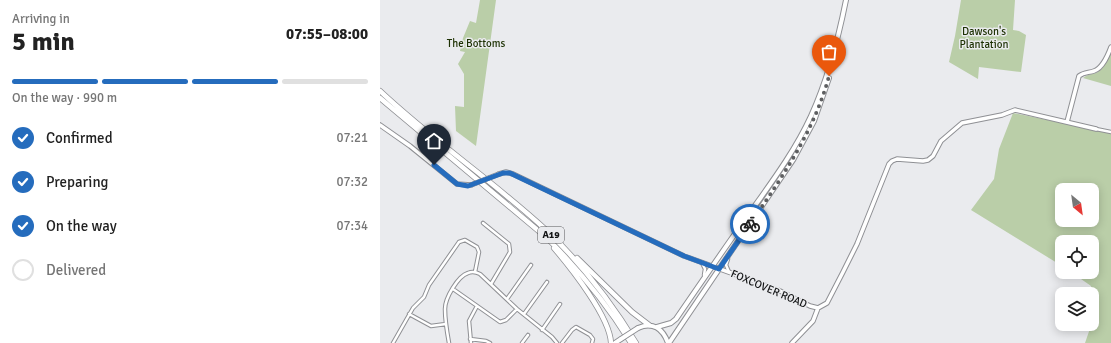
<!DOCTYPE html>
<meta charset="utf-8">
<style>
:root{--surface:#fff;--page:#f2f2f2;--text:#222;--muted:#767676;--line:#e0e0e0;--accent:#256cbd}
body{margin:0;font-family:Signika,sans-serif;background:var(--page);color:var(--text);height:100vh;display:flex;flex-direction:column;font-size:15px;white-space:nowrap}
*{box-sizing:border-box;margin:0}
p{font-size:13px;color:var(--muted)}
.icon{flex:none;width:22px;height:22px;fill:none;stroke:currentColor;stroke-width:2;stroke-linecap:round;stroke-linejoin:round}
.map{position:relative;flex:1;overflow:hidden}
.details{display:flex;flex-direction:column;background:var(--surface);width:380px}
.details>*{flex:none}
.needle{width:26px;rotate:151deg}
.controls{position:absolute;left:675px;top:183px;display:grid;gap:8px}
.controls a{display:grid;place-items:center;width:44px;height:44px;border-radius:8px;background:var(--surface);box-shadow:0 2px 10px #0003;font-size:20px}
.pin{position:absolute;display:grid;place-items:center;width:34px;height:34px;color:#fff;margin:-41px -17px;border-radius:50% 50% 50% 0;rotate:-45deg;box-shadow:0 0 4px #0007}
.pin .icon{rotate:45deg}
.courier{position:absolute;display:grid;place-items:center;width:40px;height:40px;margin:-20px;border:3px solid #256cbd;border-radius:50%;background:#fff;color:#222;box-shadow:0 1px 5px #0007}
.summary em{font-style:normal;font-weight:700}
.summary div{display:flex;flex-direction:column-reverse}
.summary{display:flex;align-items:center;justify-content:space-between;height:68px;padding:0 12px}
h1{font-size:26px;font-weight:700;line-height:30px}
.bar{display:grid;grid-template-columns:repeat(4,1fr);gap:6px 4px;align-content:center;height:48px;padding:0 12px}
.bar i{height:5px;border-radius:3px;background:var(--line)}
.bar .on{background:var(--accent)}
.bar p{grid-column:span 4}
ol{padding:0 12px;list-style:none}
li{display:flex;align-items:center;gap:12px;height:44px}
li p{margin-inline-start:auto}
li .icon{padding:4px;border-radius:50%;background:var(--accent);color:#fff;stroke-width:4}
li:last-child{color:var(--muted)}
li i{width:22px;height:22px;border:2px solid var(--line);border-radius:50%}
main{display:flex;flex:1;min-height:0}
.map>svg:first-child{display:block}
.green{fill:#bacea8;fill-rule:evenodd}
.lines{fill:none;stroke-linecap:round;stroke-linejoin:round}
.street-casing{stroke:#8f9094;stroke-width:4.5}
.secondary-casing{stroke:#8f9094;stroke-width:5.5}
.primary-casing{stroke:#8f9094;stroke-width:6}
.highway-casing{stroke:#8f9094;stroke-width:6}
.street{stroke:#fff;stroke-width:2.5}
.secondary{stroke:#fff;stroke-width:3.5}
.primary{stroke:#fff;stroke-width:4}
.highway{stroke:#fff;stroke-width:4.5}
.secondary-bridge-casing{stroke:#8f9094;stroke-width:5.5;stroke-linecap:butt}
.primary-bridge-casing{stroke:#8f9094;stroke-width:6;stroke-linecap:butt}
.secondary-bridge{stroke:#fff;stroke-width:3.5}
.primary-bridge{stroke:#fff;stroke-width:4}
.done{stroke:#5e5f61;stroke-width:4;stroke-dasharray:0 7.2}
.route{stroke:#256cbd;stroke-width:5}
.labels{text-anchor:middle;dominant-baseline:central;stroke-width:3;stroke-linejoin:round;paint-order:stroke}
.shield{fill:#eaebee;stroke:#545456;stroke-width:1}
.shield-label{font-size:10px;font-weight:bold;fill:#131415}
.park-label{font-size:11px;fill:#1d3103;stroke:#eaebee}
.street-label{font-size:11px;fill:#131415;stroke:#eaebee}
</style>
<main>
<section class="details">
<div class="summary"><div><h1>5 min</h1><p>Arriving in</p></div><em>07:55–08:00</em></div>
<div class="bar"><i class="on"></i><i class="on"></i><i class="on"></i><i></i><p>On the way · 990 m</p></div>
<ol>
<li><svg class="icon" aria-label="check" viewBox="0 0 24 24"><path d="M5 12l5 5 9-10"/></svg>Confirmed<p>07:21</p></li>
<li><svg class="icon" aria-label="check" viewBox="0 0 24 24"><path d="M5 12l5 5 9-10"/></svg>Preparing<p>07:32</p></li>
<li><svg class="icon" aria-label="check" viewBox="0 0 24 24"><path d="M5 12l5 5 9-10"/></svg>On the way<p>07:34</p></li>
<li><i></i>Delivered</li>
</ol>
</section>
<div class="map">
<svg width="731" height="343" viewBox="0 0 731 343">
<rect width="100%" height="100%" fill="#eaebee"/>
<path class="green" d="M100,0H116L96,146L76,131L75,106L84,107V74L78,64L85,52L80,51L83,38L90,21L96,23Z
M581,0H635L633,30L639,31L646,35L641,72L599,67L598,79L569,62L575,36Z
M731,52V86L703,78C709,73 712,75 718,72C724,68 728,59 731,52Z
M633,113L731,133V343H705L715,314L711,286L691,272H712V242H682V266L591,210L614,179L619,149ZM682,190H712V220H682Z"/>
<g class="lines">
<g class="street-casing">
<path id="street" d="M716,129L731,132
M103,223L129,244L130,252L111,284
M348,259L346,265L349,272
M322,263L325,269L324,275
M73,289L120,322L126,320L137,309
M127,299L151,265
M29,314L51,326L66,324
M144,314L167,282
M162,330L180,304
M90,339L106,341L110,343
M13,343L33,308L44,297L49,285L79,242L85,240L97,247L99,252L95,272
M69,343C67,332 65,320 65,309C65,298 78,276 88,273C93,271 96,272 100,274L137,309L172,337L177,343
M91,343L89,321L97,306
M142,343L148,335
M182,343L192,330L196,327L210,335L213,339L212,343"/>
</g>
<g class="secondary-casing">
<path id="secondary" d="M687,122L699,76C704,72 708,73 714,71C723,68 728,55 731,47
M0,125L30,146L77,184L91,185
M119,174L126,172L133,174L304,256L398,290L430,306L438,308L447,303L463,272L477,244L509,164L512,161L517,159L543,161L548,160L553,156L561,141L582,123L622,115L635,110L716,129
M412,343L433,321L438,308"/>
</g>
<g class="primary-casing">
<path id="primary" d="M277,327L291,323L296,319C320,284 344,249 369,214C391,183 415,151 431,116C448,79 458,40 466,0
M258,328C273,321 283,329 288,343
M235,343L241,339
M289,343L413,160L434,121L449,78"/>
</g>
<g class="highway-casing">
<path id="highway" d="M0,91C53,141 113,181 166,230C201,263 231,302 256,343
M0,98L167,238C199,270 227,304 251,343
M174,248C191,268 230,317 231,343
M197,258L252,312L269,325"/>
</g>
<use href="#street" class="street"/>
<use href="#secondary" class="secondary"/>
<use href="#primary" class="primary"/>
<use href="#highway" class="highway"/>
<g class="secondary-bridge-casing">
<path id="secondary-bridge" d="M91,185L119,174"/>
</g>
<g class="primary-bridge-casing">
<path id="primary-bridge" d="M241,339L258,328"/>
</g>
<use href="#secondary-bridge" class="secondary-bridge"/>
<use href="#primary-bridge" class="primary-bridge"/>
</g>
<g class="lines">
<path class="done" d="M370,224C402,177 434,132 449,76"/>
<path class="route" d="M54,165L77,184L88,186L123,173H130L304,256L339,269L370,224"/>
</g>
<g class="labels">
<rect class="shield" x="158" y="227" width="26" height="16" rx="3"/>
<g class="shield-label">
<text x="171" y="235">A19</text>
</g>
<g class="park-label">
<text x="604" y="31">Dawson's<tspan x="604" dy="13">Plantation</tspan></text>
<text x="96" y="43">The Bottoms</text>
</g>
<g class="street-label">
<text transform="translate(389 289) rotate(23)">FOXCOVER ROAD</text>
</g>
</g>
</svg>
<div class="controls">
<a><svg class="needle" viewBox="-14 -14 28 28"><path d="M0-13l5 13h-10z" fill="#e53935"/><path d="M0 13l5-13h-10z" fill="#767676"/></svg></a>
<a><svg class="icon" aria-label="locate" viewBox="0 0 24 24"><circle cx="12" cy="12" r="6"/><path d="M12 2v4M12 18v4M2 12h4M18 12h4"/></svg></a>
<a><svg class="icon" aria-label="layers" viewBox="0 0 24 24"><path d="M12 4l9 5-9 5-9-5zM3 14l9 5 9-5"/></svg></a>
</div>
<div class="pin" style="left:449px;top:76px;background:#ea580c"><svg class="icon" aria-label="bag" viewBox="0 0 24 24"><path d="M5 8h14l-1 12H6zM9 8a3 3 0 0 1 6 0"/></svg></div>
<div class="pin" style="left:54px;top:165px;background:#1f2937"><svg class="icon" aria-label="home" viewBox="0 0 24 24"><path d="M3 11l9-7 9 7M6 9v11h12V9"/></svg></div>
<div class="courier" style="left:370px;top:224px"><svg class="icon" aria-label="bike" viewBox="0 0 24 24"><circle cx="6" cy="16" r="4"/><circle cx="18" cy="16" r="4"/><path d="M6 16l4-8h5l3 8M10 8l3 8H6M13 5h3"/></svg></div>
</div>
</main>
